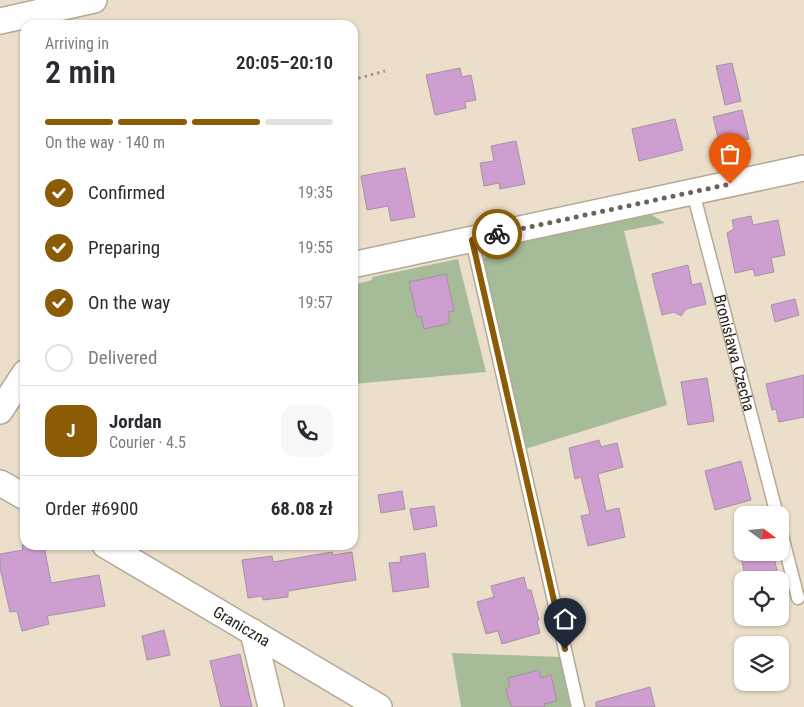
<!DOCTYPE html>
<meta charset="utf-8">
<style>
:root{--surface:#fff;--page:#f7f7f7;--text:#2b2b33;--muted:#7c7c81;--line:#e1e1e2;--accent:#8c5b05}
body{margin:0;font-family:"Roboto Condensed",sans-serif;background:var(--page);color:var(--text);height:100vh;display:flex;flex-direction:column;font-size:19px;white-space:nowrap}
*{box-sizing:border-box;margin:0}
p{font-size:16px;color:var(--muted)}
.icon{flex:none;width:28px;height:28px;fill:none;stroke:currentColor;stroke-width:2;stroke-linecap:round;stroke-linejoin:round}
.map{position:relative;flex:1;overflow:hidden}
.side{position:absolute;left:20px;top:20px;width:338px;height:530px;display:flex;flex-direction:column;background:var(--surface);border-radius:15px;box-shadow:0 1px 4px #0004}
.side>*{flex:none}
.needle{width:32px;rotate:106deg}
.buttons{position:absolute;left:734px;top:506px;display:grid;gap:10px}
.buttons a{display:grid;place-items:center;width:55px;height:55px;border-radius:10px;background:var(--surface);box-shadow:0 1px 4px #0004;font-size:25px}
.pin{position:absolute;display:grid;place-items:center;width:42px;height:42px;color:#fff;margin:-51px -21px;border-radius:50% 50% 50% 0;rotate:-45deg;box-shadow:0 0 5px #0007}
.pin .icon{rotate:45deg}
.courier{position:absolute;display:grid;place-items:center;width:50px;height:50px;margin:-25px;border:4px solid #8c5b05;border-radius:50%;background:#fff;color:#222;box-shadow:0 1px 6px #0007}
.headline em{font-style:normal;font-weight:600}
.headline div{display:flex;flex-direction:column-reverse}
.headline{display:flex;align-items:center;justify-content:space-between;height:85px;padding:0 25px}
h1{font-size:32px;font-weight:600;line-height:38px}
.bar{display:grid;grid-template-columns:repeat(4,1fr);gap:8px 5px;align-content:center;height:60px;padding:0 25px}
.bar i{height:6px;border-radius:4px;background:var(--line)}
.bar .on{background:var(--accent)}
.bar p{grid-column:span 4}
.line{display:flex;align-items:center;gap:12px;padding:0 25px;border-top:1px solid var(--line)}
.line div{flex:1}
.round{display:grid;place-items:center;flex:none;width:52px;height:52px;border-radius:15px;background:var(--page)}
ol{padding:0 25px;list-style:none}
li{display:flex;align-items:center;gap:15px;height:55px}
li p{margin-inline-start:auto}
li .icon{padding:5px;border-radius:50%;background:var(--accent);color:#fff;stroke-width:4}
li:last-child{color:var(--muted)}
li i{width:28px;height:28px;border:2px solid var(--line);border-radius:50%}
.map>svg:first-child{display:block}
.green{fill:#a6bb97}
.building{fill:#ce9ed0;stroke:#a393a3}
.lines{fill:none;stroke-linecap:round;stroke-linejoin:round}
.service-casing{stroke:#b5a996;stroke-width:15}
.minor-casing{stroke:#b5a996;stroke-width:28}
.path{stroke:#a09687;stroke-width:3;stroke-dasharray:2.5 4;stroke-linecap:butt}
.service{stroke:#fff;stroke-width:12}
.minor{stroke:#fff;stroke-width:25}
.done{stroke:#6b6358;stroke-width:5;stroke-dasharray:0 9}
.route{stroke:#8c5b05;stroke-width:6}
.labels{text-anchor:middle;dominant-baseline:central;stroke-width:4;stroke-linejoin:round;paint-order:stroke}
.street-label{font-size:16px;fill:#26211a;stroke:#fff}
</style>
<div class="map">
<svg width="804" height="707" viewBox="0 0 804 707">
<rect width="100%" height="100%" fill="#ebdeca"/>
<path class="green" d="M645,211L665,223L624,231L667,405L525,449L481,263L491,248L514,237Z
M458,259L486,372L353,384V285L372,280V277Z
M452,653L561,657L573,707H461Z"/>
<path class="building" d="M732,63L741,101L725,105L716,66Z
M460,68L462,77L471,75L476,100L465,102L466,108L435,115L426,75Z
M742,110L749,139L720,146L713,117Z
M675,119L683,150L639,161L632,129Z
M516,141L525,184L500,189L499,183L484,186L480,163L494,161L491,146Z
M405,168L415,217L391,221L388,206L367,210L361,176Z
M751,216L753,225L778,220L785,255L771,258L774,272L755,276L753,269L735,273L727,233L734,229L732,220Z
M688,265L692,285L701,283L706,304L686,309L681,316L674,312L662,315L652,274Z
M446,274L454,311L448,312L450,323L424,329L421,316L417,317L409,282Z
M795,299L799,315L775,322L771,305Z
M804,375V417L779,422L776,409L772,410L766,384Z
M707,378L714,421L688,425L681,382Z
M599,440L601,447L617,443L623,467L598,474L606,511L619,508L625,537L588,546L581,516L590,514L581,477L575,479L569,448Z
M741,461L751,500L715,510L705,471Z
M402,491L405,509L381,513L378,495Z
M434,506L437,526L414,530L410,509Z
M22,545H44L51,583L99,575L105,606L47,616L49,624L22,631L17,611L10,612L0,568V554L23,550Z
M332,552L333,555L352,552L356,580L288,591V597L263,600L262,596L248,598L242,560L272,556L273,562Z
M740,552H773L779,580H746Z
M425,553L429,587L393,592L389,563L401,562L400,557Z
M524,577L527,590H531L539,620L537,621L540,633L502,644L498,631L486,634L477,602L494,597L491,586Z
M164,630L170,655L147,660L142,636Z
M240,654L252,707H221L210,661Z
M539,670L541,678L551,675L557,701L544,704L545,707H511L506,689L510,687L508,678Z
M650,687L655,707H596V702Z"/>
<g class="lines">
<g class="service-casing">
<g id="service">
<path id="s1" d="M693,192L777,515"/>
<path d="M472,240L578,707"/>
<path d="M780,528L798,598"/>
</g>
</g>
<g class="minor-casing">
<g id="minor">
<path d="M0,21L94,0"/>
<path d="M352,265L804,168"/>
<path d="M0,411L25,373"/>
<path d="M0,483L25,497"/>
<path id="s2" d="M105,545L379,707"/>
<path d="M253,632L271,707"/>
</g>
</g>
<path class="path" d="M352,80L385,71"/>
<use href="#service" class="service"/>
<use href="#minor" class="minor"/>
</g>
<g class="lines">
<path class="done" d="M497,234L730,184"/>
<path class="route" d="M497,234L472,240L565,649"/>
</g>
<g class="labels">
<g class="street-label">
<text stroke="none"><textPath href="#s1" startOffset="166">Bronisława Czecha</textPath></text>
<text stroke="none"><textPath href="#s2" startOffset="159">Graniczna</textPath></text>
</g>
</g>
</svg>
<div class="buttons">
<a><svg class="needle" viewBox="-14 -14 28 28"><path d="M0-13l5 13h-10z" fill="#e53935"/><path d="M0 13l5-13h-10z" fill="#7c7c81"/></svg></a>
<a><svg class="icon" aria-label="locate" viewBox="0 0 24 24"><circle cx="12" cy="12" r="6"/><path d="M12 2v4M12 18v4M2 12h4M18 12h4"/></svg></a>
<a><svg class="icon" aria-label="layers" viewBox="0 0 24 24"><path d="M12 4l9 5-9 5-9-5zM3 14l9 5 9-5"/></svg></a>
</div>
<div class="pin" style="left:730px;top:184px;background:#ea580c"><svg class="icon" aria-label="bag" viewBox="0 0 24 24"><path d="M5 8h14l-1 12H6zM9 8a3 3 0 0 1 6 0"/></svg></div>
<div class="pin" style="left:565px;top:649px;background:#1f2937"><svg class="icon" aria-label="home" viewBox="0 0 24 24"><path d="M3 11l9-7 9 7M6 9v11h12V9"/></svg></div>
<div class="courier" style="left:497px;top:234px"><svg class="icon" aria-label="bike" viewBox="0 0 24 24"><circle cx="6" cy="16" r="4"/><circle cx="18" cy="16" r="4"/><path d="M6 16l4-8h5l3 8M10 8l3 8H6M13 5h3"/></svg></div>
<section class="side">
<div class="headline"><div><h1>2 min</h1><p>Arriving in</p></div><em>20:05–20:10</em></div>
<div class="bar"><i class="on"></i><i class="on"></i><i class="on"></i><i></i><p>On the way · 140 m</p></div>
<ol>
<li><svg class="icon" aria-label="check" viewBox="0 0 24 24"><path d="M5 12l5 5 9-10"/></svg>Confirmed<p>19:35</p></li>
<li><svg class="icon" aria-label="check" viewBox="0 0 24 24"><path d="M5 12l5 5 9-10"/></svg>Preparing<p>19:55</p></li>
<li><svg class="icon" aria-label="check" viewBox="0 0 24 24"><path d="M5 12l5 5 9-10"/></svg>On the way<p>19:57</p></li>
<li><i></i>Delivered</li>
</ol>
<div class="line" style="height:90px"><b class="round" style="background:var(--accent);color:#fff">J</b><div><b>Jordan</b><p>Courier · 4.5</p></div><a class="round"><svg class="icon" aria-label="phone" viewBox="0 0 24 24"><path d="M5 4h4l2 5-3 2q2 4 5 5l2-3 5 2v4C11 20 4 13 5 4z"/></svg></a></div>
<div class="line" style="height:65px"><div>Order #6900</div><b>68.08 zł</b></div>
</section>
</div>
